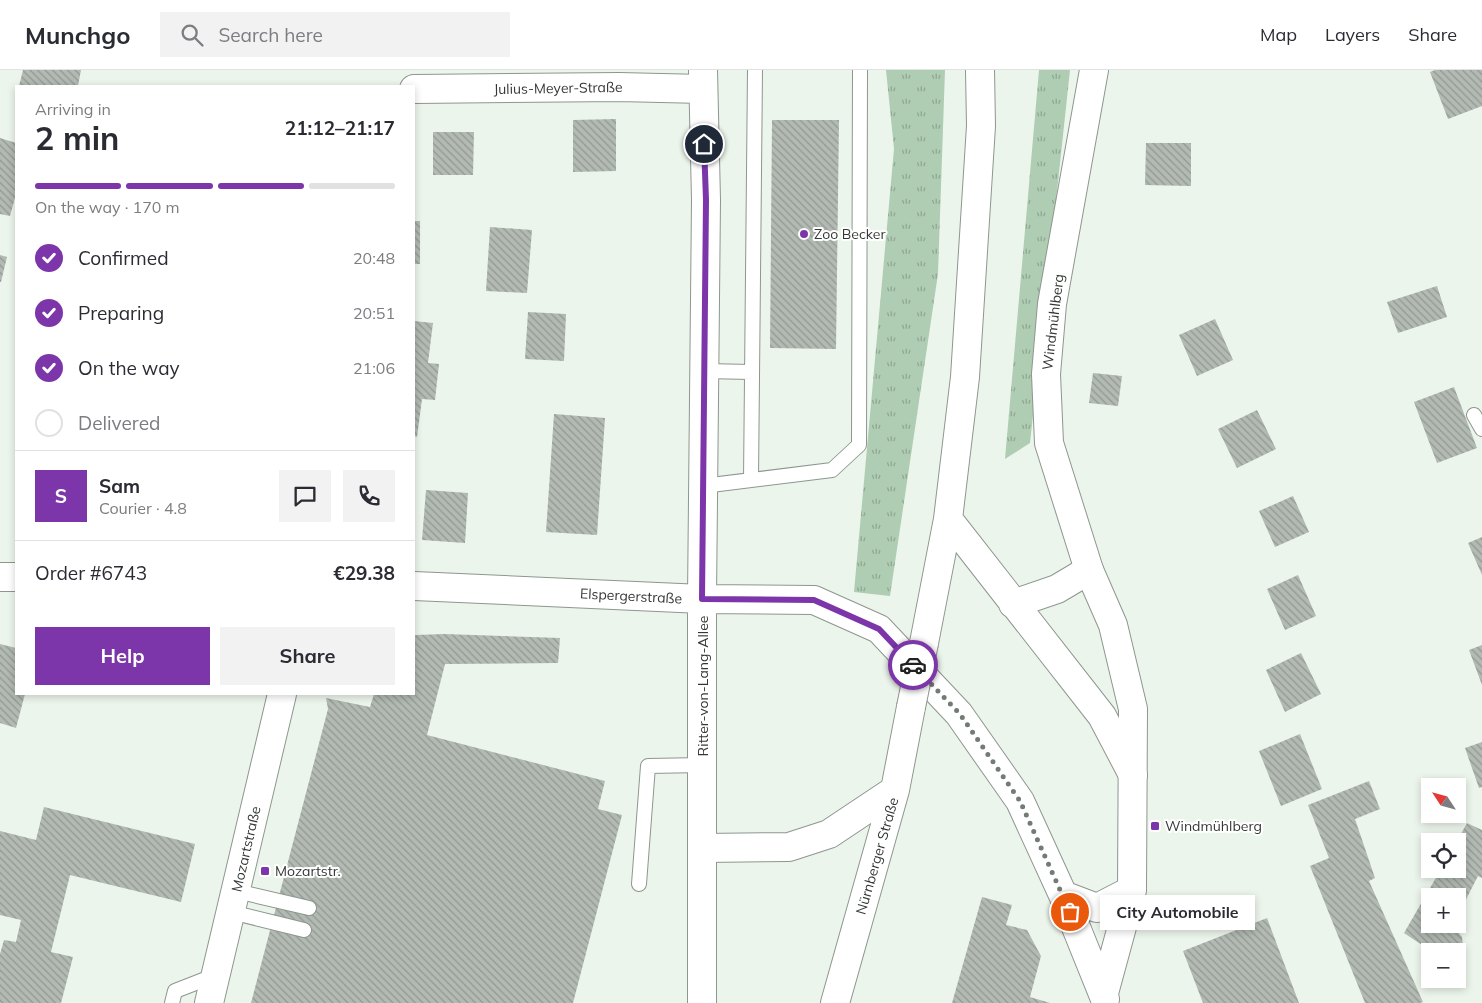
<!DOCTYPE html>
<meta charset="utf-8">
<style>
:root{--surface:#fff;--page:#f2f2f3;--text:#2b2b33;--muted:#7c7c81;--line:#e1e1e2;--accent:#7d36a9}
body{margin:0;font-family:Mulish,sans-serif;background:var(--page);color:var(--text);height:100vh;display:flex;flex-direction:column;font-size:19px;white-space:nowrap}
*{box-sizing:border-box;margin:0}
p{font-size:16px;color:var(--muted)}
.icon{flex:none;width:28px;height:28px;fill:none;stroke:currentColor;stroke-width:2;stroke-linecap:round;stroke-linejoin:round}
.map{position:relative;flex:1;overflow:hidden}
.panel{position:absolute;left:15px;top:15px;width:400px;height:610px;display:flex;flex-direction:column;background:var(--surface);border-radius:0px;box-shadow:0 2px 8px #0003}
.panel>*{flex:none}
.needle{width:32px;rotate:306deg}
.buttons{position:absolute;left:1421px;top:708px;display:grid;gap:10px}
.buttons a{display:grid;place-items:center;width:45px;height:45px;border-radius:0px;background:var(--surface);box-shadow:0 2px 8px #0003;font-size:25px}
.pin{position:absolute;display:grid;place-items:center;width:42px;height:42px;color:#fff;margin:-21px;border:2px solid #fff;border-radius:50%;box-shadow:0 1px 5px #0007}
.courier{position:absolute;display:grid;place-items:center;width:50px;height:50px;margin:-25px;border:4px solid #7d36a9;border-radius:50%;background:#fff;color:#222;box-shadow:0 1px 6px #0007}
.bubble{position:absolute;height:35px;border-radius:0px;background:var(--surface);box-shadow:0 2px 8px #0003;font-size:16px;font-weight:700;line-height:35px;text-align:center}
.headline em{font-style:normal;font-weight:700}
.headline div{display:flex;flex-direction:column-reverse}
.headline{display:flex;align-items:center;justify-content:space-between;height:85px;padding:0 20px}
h1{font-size:32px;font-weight:700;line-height:38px}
.bar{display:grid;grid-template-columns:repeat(4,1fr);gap:8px 5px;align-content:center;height:60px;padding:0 20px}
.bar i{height:6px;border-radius:4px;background:var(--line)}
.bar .on{background:var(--accent)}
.bar p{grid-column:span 4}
.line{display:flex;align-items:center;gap:12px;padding:0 20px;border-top:1px solid var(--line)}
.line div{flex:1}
.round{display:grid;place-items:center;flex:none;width:52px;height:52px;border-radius:0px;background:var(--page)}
ol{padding:0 20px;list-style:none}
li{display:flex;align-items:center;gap:15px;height:55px}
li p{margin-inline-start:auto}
li .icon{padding:5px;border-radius:50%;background:var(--accent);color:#fff;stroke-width:4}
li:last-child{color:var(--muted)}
li i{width:28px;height:28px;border:2px solid var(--line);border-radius:50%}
.cta{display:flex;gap:10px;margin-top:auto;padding:10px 20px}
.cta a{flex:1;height:58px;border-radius:0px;background:var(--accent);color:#fff;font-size:20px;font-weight:700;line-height:58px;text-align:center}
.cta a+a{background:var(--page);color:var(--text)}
header{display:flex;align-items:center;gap:30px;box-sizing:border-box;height:70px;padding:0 25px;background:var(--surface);border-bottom:1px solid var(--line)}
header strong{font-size:24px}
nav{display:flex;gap:28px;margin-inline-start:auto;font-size:18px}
.search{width:350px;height:45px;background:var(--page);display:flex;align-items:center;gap:12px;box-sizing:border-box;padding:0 18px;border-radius:0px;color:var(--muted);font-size:19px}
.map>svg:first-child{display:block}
.grass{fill:url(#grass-tufts)}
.building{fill:url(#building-back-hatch)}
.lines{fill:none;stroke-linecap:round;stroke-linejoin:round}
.lane-casing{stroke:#8e968f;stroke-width:16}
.street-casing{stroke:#8e968f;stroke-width:30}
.primary-casing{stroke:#8e968f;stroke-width:30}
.lane{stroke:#fff;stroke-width:14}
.street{stroke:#fff;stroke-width:28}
.primary{stroke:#fff;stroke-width:28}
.primary-bridge-casing{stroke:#8e968f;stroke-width:30;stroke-linecap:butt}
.primary-bridge{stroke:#fff;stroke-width:28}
.done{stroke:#747a75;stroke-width:5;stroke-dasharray:0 9}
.route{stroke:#7d36a9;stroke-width:6}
.poi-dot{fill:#7d36a9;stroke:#fff;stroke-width:2}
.labels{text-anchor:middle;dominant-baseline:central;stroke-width:4;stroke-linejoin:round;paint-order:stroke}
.street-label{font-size:14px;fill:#343835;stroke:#fff}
.poi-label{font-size:14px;fill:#343835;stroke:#fff;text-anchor:start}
</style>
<header>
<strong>Munchgo</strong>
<div class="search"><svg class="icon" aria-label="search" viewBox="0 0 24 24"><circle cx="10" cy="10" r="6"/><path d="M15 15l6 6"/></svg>Search here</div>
<nav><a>Map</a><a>Layers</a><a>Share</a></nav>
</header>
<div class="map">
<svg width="1482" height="933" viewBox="0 0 1482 933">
<defs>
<pattern id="grass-tufts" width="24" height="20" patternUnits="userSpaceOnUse" patternTransform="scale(1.25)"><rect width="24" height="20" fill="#afcdb2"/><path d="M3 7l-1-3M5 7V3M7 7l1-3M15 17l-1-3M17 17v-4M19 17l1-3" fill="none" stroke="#8fa792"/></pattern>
<pattern id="building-back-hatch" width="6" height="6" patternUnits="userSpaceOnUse" patternTransform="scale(1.25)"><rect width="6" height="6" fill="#b2bab3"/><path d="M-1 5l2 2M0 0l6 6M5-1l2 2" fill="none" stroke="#929892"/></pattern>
</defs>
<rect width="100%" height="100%" fill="#ecf5ec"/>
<path class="grass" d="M886,0H945L938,204L890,526L854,522L894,79Z
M1039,0H1070L1030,373L1005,389Z"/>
<path class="building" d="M23,0H81L78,16H19Z
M1435,0H1482V36L1448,49L1430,2Z
M616,49V101L573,102V50Z
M772,50H839L836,279L770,278Z
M433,62H474L473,105H433Z
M0,68L16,73V124L10,146L0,144Z
M1146,73H1191V116L1145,115Z
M414,151H420V194H414Z
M490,157L532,160L527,223L486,221Z
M0,185L7,187L1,212H0Z
M1437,216L1447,247L1398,263L1387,232Z
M528,242L566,244L564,291L525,289Z
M1215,249L1233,290L1197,306L1179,265Z
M414,251L433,253L428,293L439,294L435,330L422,329L417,367L414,366Z
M1093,303L1122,306L1118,336L1089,333Z
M1454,317L1477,378L1437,393L1414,332Z
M1257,340L1276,379L1237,398L1218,359Z
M554,344L605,348L597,465L546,462Z
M426,420L468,423L465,473L422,470Z
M1293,426L1309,462L1275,477L1259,441Z
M1482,467V505L1468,473Z
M1298,505L1316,546L1285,560L1267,519Z
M444,564L560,568L558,593L445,594L427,665L605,711L598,739L622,745L573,933H251L328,639L326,628L370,637L374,624H414V566L416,565Z
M0,574L16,578V624H25L16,658L0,653Z
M1482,575V615L1469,580Z
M1301,583L1321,624L1285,642L1266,600Z
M1300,664L1322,719L1281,736L1259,681Z
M1482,672V717L1479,718L1465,678Z
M1369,711L1380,739L1355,749L1375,808L1369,811L1423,932L1420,933H1365L1310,796L1329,788L1308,735Z
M44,737L195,774L181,832L70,805L51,882L73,887L61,933H0V884L4,870L16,872L21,850L0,845V761L36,770Z
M1467,753L1482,760V808L1478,806L1458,845V826H1430V854H1453L1452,855L1462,867L1463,877L1458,887V881H1431L1404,863L1441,799H1458L1457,771Z
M982,827L1012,835L1006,855L1027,860L1041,886L1030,927L1050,933H952Z
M1267,848L1299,933H1203L1183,881Z"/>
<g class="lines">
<g class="lane-casing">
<path id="lane" d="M704,301L752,302
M1474,345L1482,359
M751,410L755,0
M703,416L832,400L859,375L860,0
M639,814L648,696L703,695
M236,821L309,838
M231,842L304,860
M172,933L175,921L216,905"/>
</g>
<g class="street-casing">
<path id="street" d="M1094,0L1052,234L1046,304L1049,373L1089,500L1113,555L1133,639L1132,820L1104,923
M414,19L619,17L703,19
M0,507H16
M414,516L702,529L814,530L879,559L959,644L1020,731L1063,825L1105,929
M1063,825L1097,838L1132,820
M209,933L282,624
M702,933V529L706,130L703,0"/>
</g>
<g class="primary-casing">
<path id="primary" d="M948,449L1102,646L1133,705
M1013,534L1057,519L1089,500
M924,573L948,449L965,307L981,56L980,0
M703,778L789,777L829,764L895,720
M835,933L895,720L911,637"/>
</g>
<use href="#lane" class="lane"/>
<use href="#street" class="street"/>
<use href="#primary" class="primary"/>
<g class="primary-bridge-casing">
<path id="primary-bridge" d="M911,637L924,573"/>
</g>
<use href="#primary-bridge" class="primary-bridge"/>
</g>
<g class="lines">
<path class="done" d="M913,595L960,644L1020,731L1070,842"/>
<path class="route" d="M704,74L706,130L702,529L814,530L879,559L913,595"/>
</g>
<g class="poi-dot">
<circle cx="804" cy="164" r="5"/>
<rect x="1150" y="751" width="10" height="10" rx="2.5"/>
<rect x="260" y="796" width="10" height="10" rx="2.5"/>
</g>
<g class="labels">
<g class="street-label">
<text transform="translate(558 18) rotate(-1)">Julius-Meyer-Straße</text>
<text transform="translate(1053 252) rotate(-83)">Windmühlberg</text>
<text transform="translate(631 526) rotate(3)">Elspergerstraße</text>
<text transform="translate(703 616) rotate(-90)">Ritter-von-Lang-Allee</text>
<text transform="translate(246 779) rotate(-77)">Mozartstraße</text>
<text transform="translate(877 786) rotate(-74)">Nürnberger Straße</text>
</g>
<g class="poi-label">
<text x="814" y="164">Zoo Becker</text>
<text x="1165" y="756">Windmühlberg</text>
<text x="275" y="801">Mozartstr.</text>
</g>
</g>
</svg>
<div class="buttons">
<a><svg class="needle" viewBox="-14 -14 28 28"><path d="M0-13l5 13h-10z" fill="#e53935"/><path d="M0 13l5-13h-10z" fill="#7c7c81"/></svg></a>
<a><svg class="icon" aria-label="locate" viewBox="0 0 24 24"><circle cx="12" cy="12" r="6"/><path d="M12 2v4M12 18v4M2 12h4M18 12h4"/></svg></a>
<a>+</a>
<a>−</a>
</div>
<div class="pin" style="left:1070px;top:842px;background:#ea580c"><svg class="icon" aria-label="bag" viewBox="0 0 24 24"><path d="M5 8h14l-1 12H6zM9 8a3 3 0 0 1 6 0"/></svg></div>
<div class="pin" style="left:704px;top:74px;background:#1f2937"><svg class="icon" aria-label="home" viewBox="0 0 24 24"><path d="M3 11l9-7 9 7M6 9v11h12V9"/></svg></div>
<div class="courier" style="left:913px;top:595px"><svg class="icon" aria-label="car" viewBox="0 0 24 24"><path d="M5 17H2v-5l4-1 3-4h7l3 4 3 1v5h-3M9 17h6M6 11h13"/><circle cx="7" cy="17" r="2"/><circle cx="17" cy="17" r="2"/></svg></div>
<div class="bubble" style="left:1100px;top:825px;width:155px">City Automobile</div>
<section class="panel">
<div class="headline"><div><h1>2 min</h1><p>Arriving in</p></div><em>21:12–21:17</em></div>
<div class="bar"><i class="on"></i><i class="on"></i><i class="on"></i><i></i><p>On the way · 170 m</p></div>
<ol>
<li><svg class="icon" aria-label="check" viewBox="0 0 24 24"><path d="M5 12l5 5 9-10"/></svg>Confirmed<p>20:48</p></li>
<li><svg class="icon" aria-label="check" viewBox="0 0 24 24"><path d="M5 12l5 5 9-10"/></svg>Preparing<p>20:51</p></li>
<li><svg class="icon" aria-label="check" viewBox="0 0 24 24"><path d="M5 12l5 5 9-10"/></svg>On the way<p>21:06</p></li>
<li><i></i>Delivered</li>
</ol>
<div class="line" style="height:90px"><b class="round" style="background:var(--accent);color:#fff">S</b><div><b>Sam</b><p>Courier · 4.8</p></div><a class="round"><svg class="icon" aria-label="chat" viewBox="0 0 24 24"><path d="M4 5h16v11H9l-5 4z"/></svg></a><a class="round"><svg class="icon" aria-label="phone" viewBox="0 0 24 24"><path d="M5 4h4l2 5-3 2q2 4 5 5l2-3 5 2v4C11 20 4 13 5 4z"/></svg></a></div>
<div class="line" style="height:65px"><div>Order #6743</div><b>€29.38</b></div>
<div class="cta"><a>Help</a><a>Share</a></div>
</section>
</div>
